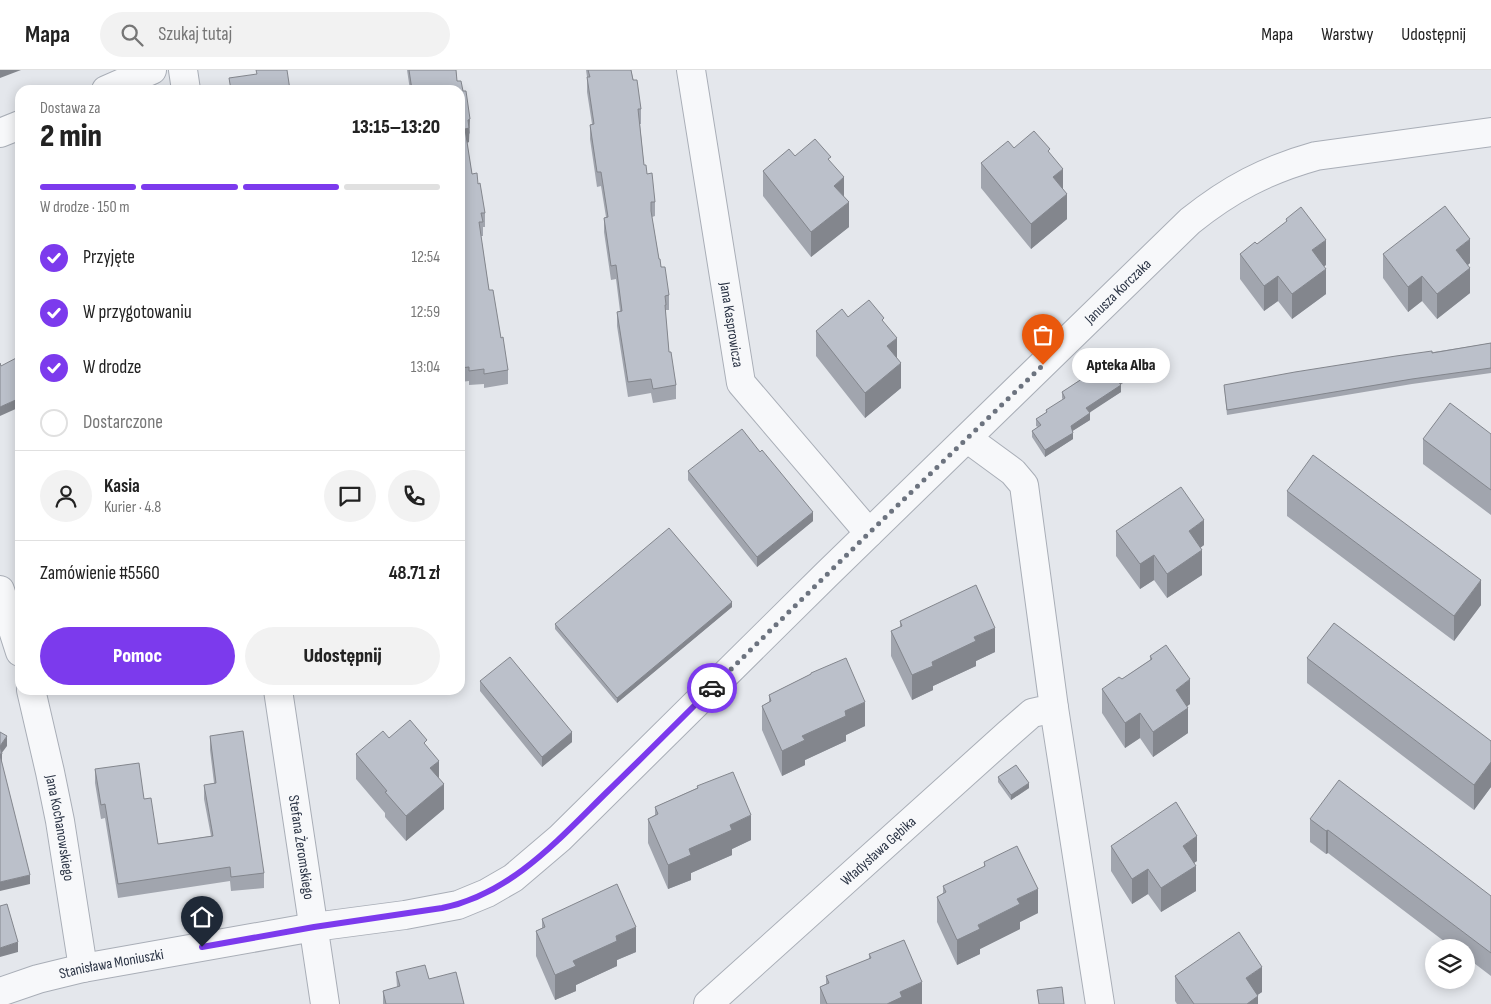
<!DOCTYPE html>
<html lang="pl">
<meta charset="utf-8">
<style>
:root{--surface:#fff;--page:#f2f2f2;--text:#222;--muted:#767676;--line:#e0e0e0;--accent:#7c3aed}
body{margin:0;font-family:"Sofia Sans Condensed",sans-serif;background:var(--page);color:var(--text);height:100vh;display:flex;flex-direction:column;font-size:19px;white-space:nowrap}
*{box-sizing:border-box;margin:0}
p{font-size:16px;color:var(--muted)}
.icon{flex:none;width:28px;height:28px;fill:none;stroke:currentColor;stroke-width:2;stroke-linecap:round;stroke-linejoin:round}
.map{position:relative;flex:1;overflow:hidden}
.panel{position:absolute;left:15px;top:15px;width:450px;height:610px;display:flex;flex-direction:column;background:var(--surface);border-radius:15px;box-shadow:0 2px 12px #0003}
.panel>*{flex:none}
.fabs{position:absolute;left:1425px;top:869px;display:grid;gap:10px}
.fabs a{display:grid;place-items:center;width:50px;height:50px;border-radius:50%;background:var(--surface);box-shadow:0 2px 12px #0003;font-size:25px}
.pin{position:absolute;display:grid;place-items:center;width:42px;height:42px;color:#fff;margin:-51px -21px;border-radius:50% 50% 50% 0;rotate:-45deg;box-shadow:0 0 5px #0007}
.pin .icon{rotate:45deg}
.courier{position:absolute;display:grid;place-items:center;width:50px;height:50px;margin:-25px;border:4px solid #7c3aed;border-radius:50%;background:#fff;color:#222;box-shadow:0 1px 6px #0007}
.bubble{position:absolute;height:35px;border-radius:18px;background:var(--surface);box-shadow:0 2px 12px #0003;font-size:16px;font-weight:800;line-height:35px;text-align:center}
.overview em{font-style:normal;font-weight:800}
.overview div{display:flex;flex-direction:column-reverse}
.overview{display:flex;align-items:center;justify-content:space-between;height:85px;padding:0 25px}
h1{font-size:32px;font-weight:800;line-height:38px}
.bar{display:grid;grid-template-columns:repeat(4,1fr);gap:8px 5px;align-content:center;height:60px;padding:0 25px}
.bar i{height:6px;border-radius:4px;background:var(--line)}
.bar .selected{background:var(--accent)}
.bar p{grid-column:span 4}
.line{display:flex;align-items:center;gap:12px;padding:0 25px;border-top:1px solid var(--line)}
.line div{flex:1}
.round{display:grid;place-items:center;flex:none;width:52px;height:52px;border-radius:26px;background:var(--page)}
ol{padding:0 25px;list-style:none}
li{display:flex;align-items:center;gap:15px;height:55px}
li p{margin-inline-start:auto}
li .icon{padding:5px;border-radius:50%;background:var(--accent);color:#fff;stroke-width:4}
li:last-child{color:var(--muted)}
li i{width:28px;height:28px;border:2px solid var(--line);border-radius:50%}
.button{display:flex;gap:10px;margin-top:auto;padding:10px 25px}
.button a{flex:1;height:58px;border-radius:30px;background:var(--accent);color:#fff;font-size:20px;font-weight:800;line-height:58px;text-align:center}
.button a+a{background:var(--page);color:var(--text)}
header{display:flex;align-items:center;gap:30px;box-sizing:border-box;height:70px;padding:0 25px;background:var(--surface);border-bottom:1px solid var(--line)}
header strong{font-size:24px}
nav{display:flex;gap:28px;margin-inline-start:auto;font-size:18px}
.search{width:350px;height:45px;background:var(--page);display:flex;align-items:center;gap:12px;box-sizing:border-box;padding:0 18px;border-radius:28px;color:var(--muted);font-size:19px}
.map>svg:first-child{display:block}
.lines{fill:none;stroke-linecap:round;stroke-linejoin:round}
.minor-casing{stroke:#a9aeb7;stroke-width:30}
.minor{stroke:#f7f8fa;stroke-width:28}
.wall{fill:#a1a5ae}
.shaded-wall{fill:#83868d}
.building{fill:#bbc0ca;stroke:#83868d}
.done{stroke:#6c737f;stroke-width:5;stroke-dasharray:0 9}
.route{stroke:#7c3aed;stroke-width:6}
.labels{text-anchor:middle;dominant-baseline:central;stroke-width:5;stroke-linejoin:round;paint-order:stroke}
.street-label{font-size:15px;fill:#2b3445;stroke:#f4f6f9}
</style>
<header>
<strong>Mapa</strong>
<div class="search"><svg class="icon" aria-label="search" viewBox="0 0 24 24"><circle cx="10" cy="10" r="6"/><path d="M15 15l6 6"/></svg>Szukaj tutaj</div>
<nav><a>Mapa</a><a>Warstwy</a><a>Udostępnij</a></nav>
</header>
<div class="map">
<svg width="1491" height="934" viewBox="0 0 1491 934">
<rect width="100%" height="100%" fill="#e4e7ec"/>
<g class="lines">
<g class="minor-casing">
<g id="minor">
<path d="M183,0L186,20"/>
<path id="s1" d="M691,0L741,313L869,463"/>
<path d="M106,20L152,0"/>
<path d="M0,63L20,55"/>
<path d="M0,520L20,582"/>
<path id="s2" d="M31,620L50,702L60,751L83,898"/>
<path id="s3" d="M278,620L325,934"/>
<path d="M1054,638L1100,934"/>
<path id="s4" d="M0,922L38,909L83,898L314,857L405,845L458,835L487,823L513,808L560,768L826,505L1190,151C1230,119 1266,100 1316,86L1491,62"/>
<path id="s5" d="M708,934L1008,664L1032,643L1054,638L1024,415L1013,402L968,369"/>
</g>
</g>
<use href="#minor" class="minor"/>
</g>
<path class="wall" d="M407,0H456L457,11L463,21L470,63L469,64V72L467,73L472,104L478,114L485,143V157H483V166H481L489,220L508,300V314L484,318V314L469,315V311L460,312V20H410Z
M586,0H631L641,39V54H640L644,95L655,132V146L652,147L659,189L669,225V240H666V249L669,282L676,315V329L653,333L651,323L628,327L617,256V242L620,241L616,209L611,210L604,162V148L606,147L601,116L597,117L590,69V55L592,54L587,22V7Z
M1014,78L1050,84L1063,119L1067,149L1031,179L981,118V93Z
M795,86L831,93L849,157L811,187L763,126V101Z
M1286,149L1326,195L1324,196L1326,224L1292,249L1278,231L1264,241L1240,209V184L1257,174L1286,153Z
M1383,184L1470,193L1468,195L1470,223L1437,249L1422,231L1408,242L1383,208Z
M884,253L897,288L901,318L865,348L816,286V261Z
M1491,273V303L1412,314L1227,345L1224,315Z
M1089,299L1123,313L1120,314L1121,322L1089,342L1090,350L1072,361L1073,369L1045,387L1032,367V361L1038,357L1036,356V349L1046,343V340L1063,330L1062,328V322L1089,304Z
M1491,364V445L1423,394V369Z
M760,382L813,451L757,497L688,410V401Z
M1287,421L1481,535L1454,571L1287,446Z
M1116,461L1204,475L1200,478L1202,505L1167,528L1154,510L1140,519L1116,486Z
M732,537L617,633L555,559V554Z
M900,551L995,582L976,591V596L933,616V620L912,630L891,586V561L900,557Z
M1150,586L1190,634L1187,636L1188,663L1153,687L1140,668L1125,678L1102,643V619L1122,609L1150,590Z
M1307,588L1491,671V717L1474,740L1307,613Z
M811,603L865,656L846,665V671L805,690V695L782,706L762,660V636L769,632V625L811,604Z
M480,611L572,672L542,697L480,621Z
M210,666L264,803V818L231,821L230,811L118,828L105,748L101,749L95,713V699L144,729L158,774L211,766L204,729V715L214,713L210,680Z
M389,668L427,676L439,709L444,739L406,771L385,747V743L356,709V684Z
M998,707L1029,718L1011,730L998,712Z
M697,716L751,770L732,779V785L691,803V810L668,819L648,773V749L655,745V737L697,718Z
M1310,749L1491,826V906L1466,887V878H1453L1328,783L1326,784L1310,772Z
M1111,776L1197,791L1194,793L1196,821L1161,842L1148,824L1132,834L1111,801Z
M984,792L1038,843L1020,852V859L980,879V884L957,895L937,852V827L943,823V816L984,797Z
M542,849L636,882L617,890V896L576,915V921L555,930L536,886V861L542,858Z
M869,884L922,934H820V917L826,914V906L869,889Z
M396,902L429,909L464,934H383V921L397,917Z
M1175,906L1262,922L1257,925L1258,934H1177L1175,931Z"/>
<path class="shaded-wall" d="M0,0H21L0,8Z
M470,49L469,72L465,73V59L468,50Z
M1063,99V124L1053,107Z
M844,107V132L834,116Z
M1067,124V149L1031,179V154Z
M849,132V157L811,187V162Z
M1470,169V193L1456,205V180Z
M1326,170V195L1312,205V180Z
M1470,198V223L1437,249V224Z
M1326,199V224L1292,249V224Z
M1278,206V231L1264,241V216Z
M1422,206V231L1408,242V217Z
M897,268V293L887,276Z
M901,293V318L865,348V323Z
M1123,306V313L1117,316V310Z
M20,313V322L16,323V314Z
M1121,315V322L1086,345V338Z
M20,328V337L0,346V337Z
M1090,343V350L1071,362V356Z
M1073,363V369L1045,387V380Z
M813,442V451L757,497V487Z
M1204,450V475L1189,486V461Z
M1202,480V505L1167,528V504Z
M1154,485V510L1140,519V494Z
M1481,510V535L1454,571V546Z
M732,532V537L617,633V628Z
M995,558V582L976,591V596L933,616V620L912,630V605L932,592L974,567Z
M1190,609V634L1176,645V620Z
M865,632V656L846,665V671L805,690V695L782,706V681L802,666L845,641Z
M1188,638V663L1153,687V662Z
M1140,643V668L1125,678V653Z
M572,662V672L542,697V687Z
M7,666V676L1,684H2V693L0,694V676Z
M439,691V715L430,698Z
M1491,692V717L1474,740V715Z
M1029,713V718L1011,730V725Z
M444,714V739L406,771V746Z
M751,745V770L732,779V785L691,803V810L668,819V795L689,779L730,755Z
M1328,760V783L1326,784V761Z
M1197,766V791L1183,800V776Z
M1196,796V821L1161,842V818Z
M1148,799V824L1132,834V809Z
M30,805V814L0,821V812Z
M1038,819V843L1020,852V859L980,879V884L957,895V870L1017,829Z
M636,857V882L617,890V896L576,915V921L555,930V905L573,891L616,866Z
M18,872V882L0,887V878Z
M1262,897V922L1246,933V908Z
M922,912V934H887L900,922Z
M1258,926V934H1247Z"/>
<path class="building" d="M256,0H287L290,20H231L229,8L257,4Z
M409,0H456L457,11H461L463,21H466L470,49L468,50L469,58L465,59L472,104L477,103L478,114L480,113L485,143H481L483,152H479L489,220H493L501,268L503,267L508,300L484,304V299L469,301V297L460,298V20H417V19L412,20Z
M588,0H631L633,10H637L641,39H638L644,95H646L647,104L652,103L655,132H651V141L659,189H660L661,197H665L669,225L665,226L666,235H665L669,282H671L676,315L653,319L651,309L628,312L617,242L622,241L616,195L611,196L604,148L608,147L601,102H597L590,55L594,54L587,7H590Z
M1034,61L1050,79L1048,81L1063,99L1053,107L1067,124L1031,154L981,93L1008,71L1014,78Z
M815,69L831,87L828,89L844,107L834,116L849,132L811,162L763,101L789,79L795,86Z
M1445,136L1470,169L1456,180L1470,198L1437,224L1422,206L1408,217L1383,184Z
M1301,137L1326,170L1312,180L1326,199L1292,224L1278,206L1264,216L1240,184L1255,172L1257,174L1287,151L1286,149Z
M869,230L884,248L882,250L897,268L887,276L901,293L865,323L816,261L842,239L848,247Z
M1491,273V298L1412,309L1227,340L1224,315L1295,302L1396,286L1432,281V283Z
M20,286V313L16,314L20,323V328L0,337V293L1,296Z
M1110,286L1123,306L1117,310L1121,315L1086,338L1090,343L1071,356L1073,363L1045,380L1032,361L1041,355L1036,349L1047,342L1046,340L1065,328L1062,322L1091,303L1089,299Z
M1450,333L1491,364V420L1423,369Z
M742,359L760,382L762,380L813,442L757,487L688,401Z
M1313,385L1481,510L1454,546L1287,421Z
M1181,417L1204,450L1189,461L1202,480L1167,504L1154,485L1140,494L1116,461Z
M669,458L732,532L617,628L555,554Z
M976,515L995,558L974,567L976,571L932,592L933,596L912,605L891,561L902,556L900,551Z
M1334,553L1491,671V692L1474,715L1307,588Z
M1166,575L1190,609L1176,620L1188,638L1153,662L1140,643L1125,653L1102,619L1119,607L1122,609L1152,589L1150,586Z
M510,587L572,662L542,687L480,611Z
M846,588L865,632L845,641L846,646L802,666L805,670L782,681L762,636L771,631L769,625L811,604V603Z
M410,650L427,670L424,673L439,691L430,698L444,714L406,746L385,722L387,721L356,684L383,661L389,668Z
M243,661L264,803L231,807L230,797L118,814L105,734L101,735L95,699L139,693L144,729L151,728L158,774L213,766L204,715L216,713L210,666Z
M0,662L7,666L0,676L2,684H0Z
M0,685L30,805L0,812Z
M1016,695L1029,713L1011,725L998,707Z
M733,702L751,745L730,755L732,760L689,779L691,785L668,795L648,749L658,744L655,737L698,718L697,716Z
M1339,710L1491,826V883L1328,760L1326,761L1310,749Z
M1176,732L1197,766L1183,776L1196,796L1161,818L1148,799L1132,809L1111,776Z
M1017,776L1038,819L1017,829L1020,834L978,855L980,859L957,870L937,827L946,822L943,816L985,796L984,792Z
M617,814L636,857L616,866L617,871L573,891L576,896L555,905L536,861L545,857L542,849Z
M7,834L18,872L0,878V836Z
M1239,862L1262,897L1246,908L1258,926L1247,934H1194L1175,906Z
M904,870L922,912L900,922L902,927L887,934H827L820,917L829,913L826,906L871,888L869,884Z
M425,895L429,909L456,902L464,934H386L383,921L400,916L396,902Z
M1062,917L1064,934H1039L1037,920Z"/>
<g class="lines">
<path class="done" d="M712,618L869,463L1043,295"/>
<path class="route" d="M202,877L314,857L442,838C511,824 558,770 607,722C642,688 677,653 712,618"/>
</g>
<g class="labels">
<g class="street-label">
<text stroke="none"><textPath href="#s4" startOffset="1371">Janusza Korczaka</textPath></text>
<text stroke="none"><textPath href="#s1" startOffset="258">Jana Kasprowicza</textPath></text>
<text stroke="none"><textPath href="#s2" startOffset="141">Jana Kochanowskiego</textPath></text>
<text stroke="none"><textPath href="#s3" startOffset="159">Stefana Żeromskiego</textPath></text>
<text stroke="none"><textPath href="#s5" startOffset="229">Władysława Gębika</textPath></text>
<text stroke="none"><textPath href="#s4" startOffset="115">Stanisława Moniuszki</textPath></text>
</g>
</g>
</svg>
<div class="fabs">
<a><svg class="icon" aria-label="layers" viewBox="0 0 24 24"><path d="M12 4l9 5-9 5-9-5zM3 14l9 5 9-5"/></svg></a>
</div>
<div class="pin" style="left:1043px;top:295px;background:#ea580c"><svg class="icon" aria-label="bag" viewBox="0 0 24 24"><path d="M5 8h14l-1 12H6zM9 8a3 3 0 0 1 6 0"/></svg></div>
<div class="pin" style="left:202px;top:877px;background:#1f2937"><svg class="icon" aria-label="home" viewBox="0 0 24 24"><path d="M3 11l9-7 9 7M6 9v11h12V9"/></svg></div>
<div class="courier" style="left:712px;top:618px"><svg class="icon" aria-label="car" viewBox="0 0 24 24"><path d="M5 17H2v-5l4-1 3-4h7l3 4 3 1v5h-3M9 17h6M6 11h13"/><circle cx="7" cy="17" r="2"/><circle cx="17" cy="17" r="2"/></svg></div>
<div class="bubble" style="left:1072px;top:278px;width:98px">Apteka Alba</div>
<section class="panel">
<div class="overview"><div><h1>2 min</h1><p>Dostawa za</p></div><em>13:15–13:20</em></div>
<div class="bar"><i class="selected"></i><i class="selected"></i><i class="selected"></i><i></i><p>W drodze · 150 m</p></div>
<ol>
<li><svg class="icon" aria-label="check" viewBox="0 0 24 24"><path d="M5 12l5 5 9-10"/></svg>Przyjęte<p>12:54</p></li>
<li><svg class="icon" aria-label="check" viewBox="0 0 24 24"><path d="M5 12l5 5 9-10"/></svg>W przygotowaniu<p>12:59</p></li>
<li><svg class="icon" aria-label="check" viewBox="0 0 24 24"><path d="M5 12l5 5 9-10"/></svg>W drodze<p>13:04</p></li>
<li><i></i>Dostarczone</li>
</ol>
<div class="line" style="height:90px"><a class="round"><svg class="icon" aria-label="person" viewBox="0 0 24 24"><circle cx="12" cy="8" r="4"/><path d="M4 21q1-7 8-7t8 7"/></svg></a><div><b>Kasia</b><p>Kurier · 4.8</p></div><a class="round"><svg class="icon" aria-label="chat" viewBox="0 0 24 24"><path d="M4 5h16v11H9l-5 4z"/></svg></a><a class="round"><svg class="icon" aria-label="phone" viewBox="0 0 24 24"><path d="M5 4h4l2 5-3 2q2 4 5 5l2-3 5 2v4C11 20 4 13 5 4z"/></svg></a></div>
<div class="line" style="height:65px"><div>Zamówienie #5560</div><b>48.71 zł</b></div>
<div class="button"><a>Pomoc</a><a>Udostępnij</a></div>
</section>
</div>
